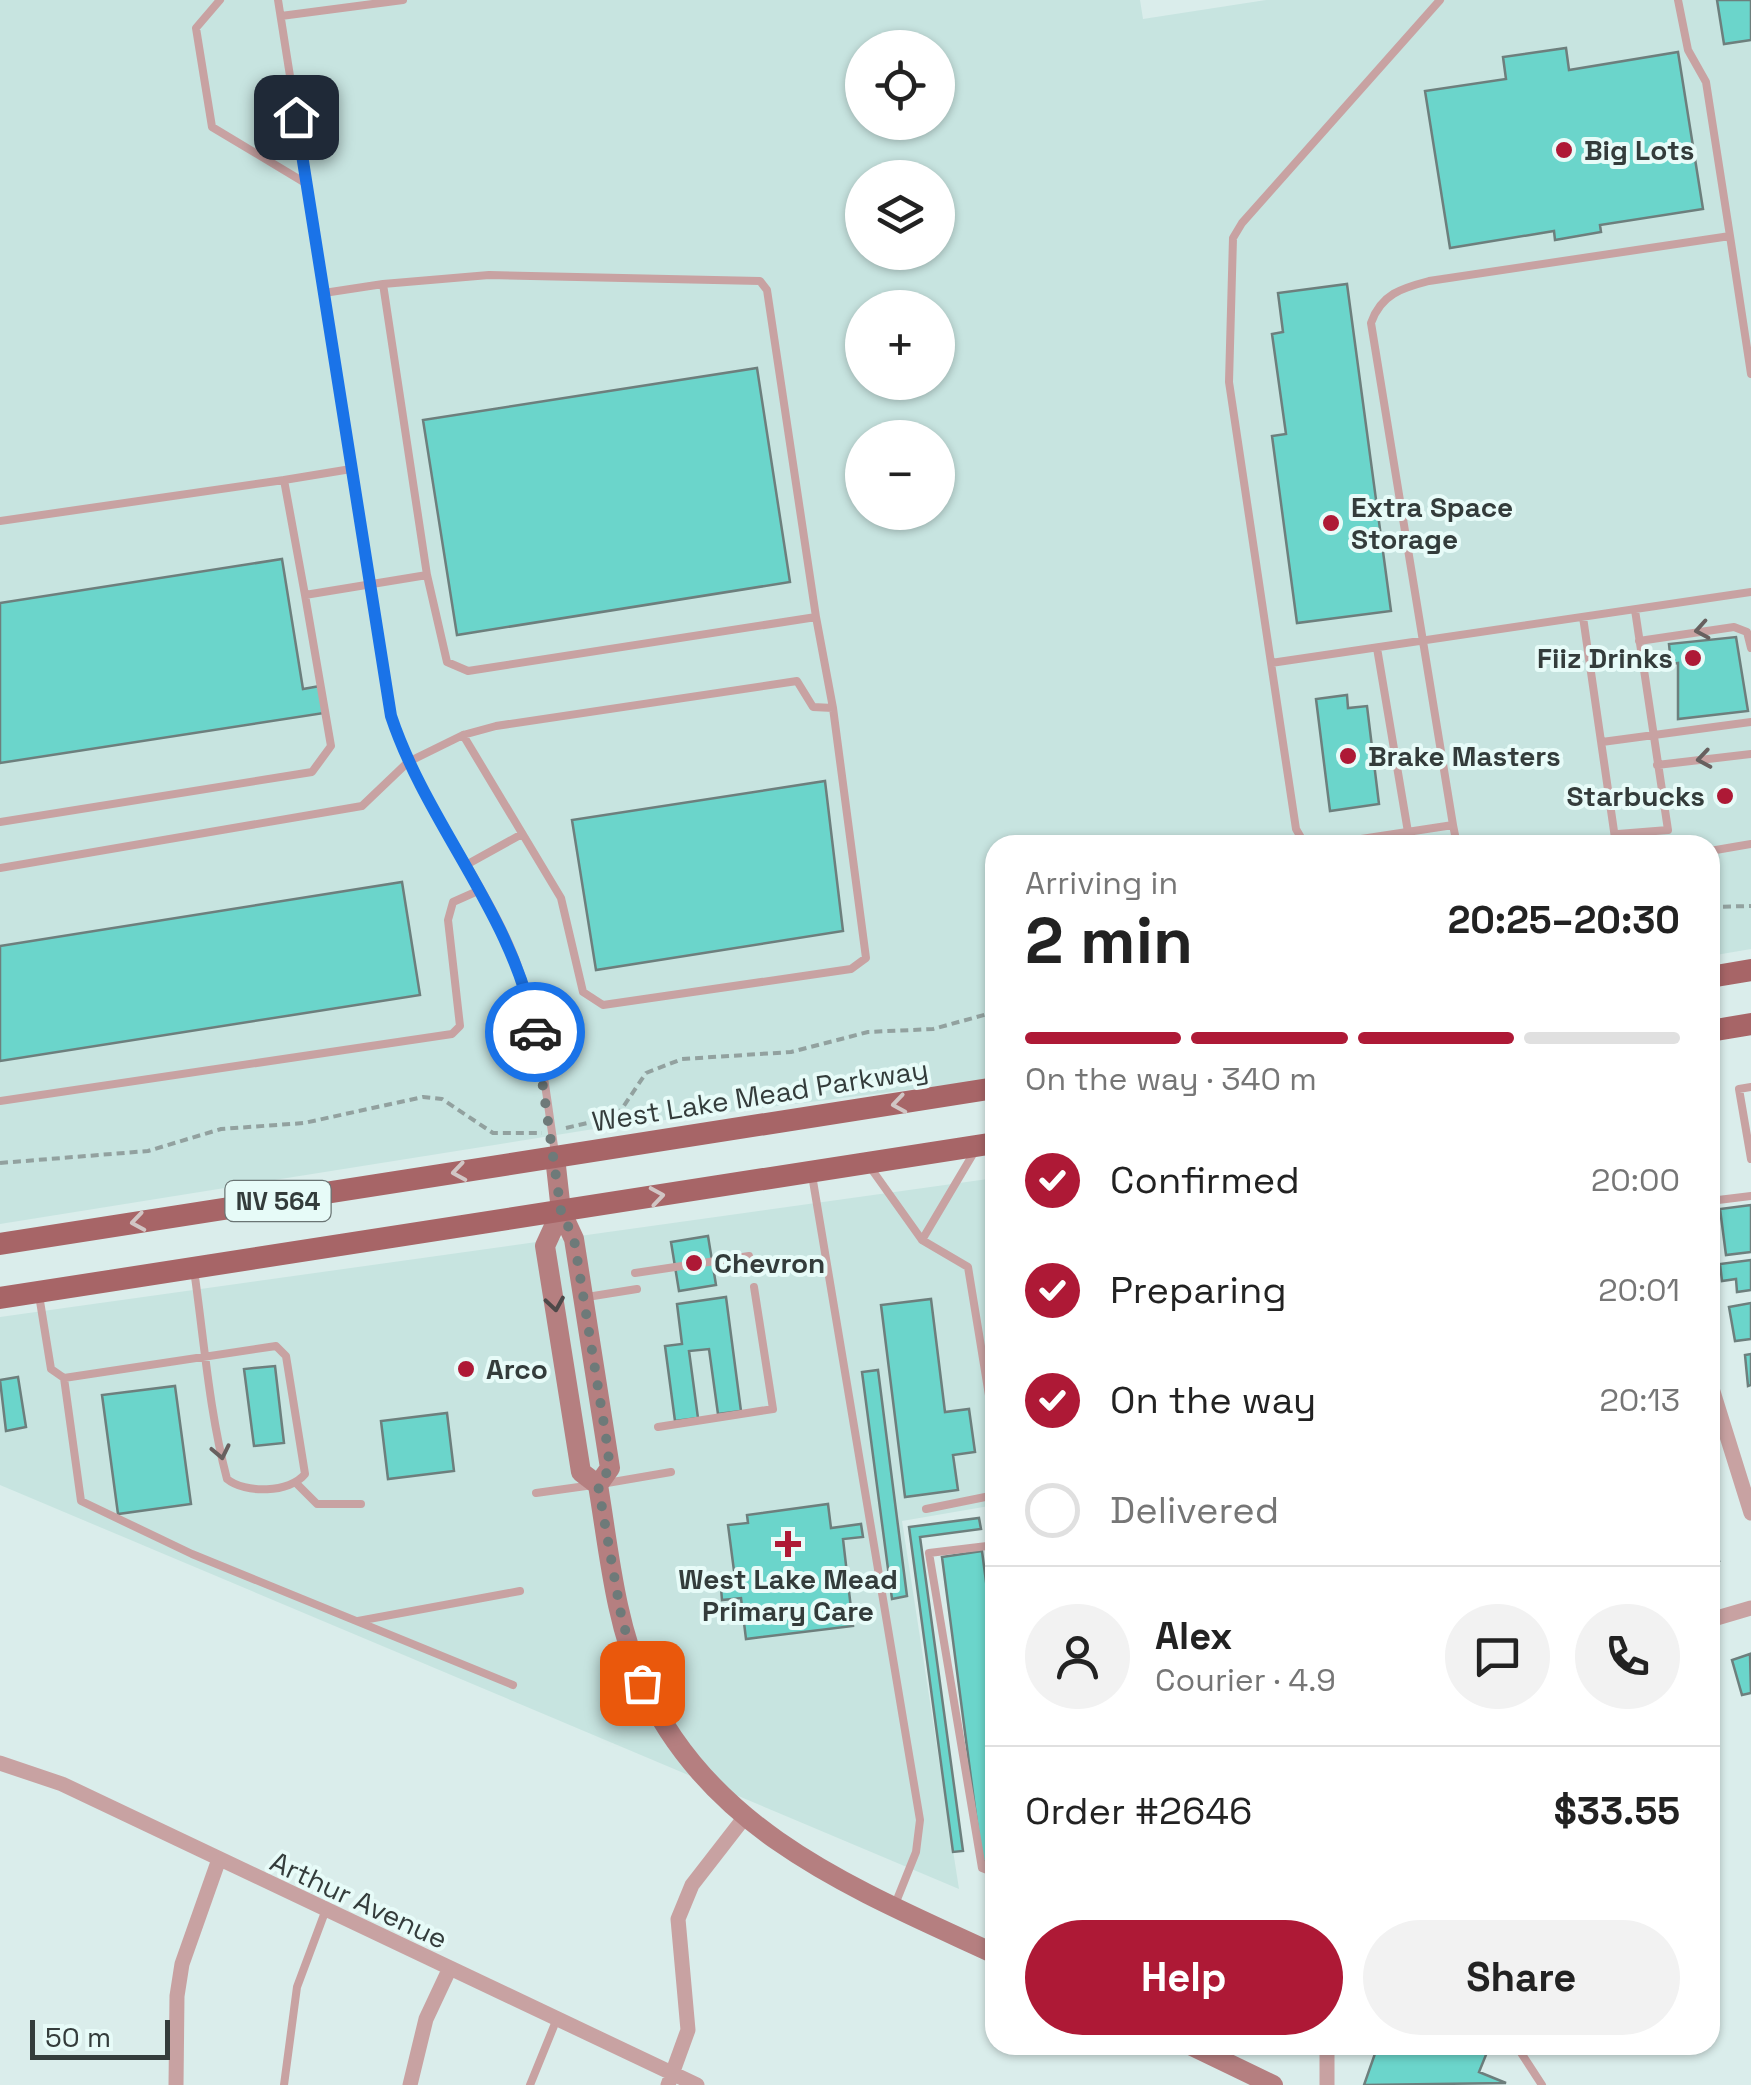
<!DOCTYPE html>
<meta charset="utf-8">
<style>
:root{--surface:#fff;--page:#f2f2f2;--text:#222;--muted:#767676;--line:#e0e0e0;--accent:#ae1936}
body{margin:0;font-family:"Space Grotesk",sans-serif;background:var(--page);color:var(--text);height:100vh;display:flex;flex-direction:column;font-size:38px;white-space:nowrap}
*{box-sizing:border-box;margin:0}
p{font-size:32px;color:var(--muted)}
.icon{flex:none;width:55px;height:55px;fill:none;stroke:currentColor;stroke-width:2;stroke-linecap:round;stroke-linejoin:round}
.map{position:relative;flex:1;overflow:hidden}
.panel{position:absolute;left:985px;top:835px;width:735px;height:1220px;display:flex;flex-direction:column;background:var(--surface);border-radius:30px;box-shadow:0 2px 8px #0004}
.panel>*{flex:none}
.tools{position:absolute;left:845px;top:30px;display:grid;gap:20px}
.tools a{display:grid;place-items:center;width:110px;height:110px;border-radius:50%;background:var(--surface);box-shadow:0 2px 8px #0004;font-size:50px}
.scale{position:absolute;left:30px;bottom:25px;width:140px;box-sizing:border-box;padding-left:10px;border:5px solid #343c3b;border-top:0;font-size:28px;line-height:35px;white-space:nowrap;color:#343c3b;-webkit-text-stroke:8px #e7fbf8;paint-order:stroke}
.pin{position:absolute;display:grid;place-items:center;width:85px;height:85px;color:#fff;margin:-42px;border-radius:20px;box-shadow:0 5px 15px #0006}
.courier{position:absolute;display:grid;place-items:center;width:100px;height:100px;margin:-50px;border:8px solid #1a73e8;border-radius:50%;background:#fff;color:#222;box-shadow:0 2px 12px #0007}
.summary em{font-style:normal;font-weight:700}
.summary div{display:flex;flex-direction:column-reverse}
.summary{display:flex;align-items:center;justify-content:space-between;height:170px;padding:0 40px}
h1{font-size:65px;font-weight:700;line-height:75px}
.bar{display:grid;grid-template-columns:repeat(4,1fr);gap:15px 10px;align-content:center;height:120px;padding:0 40px}
.bar i{height:12px;border-radius:8px;background:var(--line)}
.bar .current{background:var(--accent)}
.bar p{grid-column:span 4}
.line{display:flex;align-items:center;gap:25px;padding:0 40px;border-top:2px solid var(--line)}
.line div{flex:1}
.round{display:grid;place-items:center;flex:none;width:105px;height:105px;border-radius:52px;background:var(--page)}
ol{padding:0 40px;list-style:none}
li{display:flex;align-items:center;gap:30px;height:110px}
li p{margin-inline-start:auto}
li .icon{padding:10px;border-radius:50%;background:var(--accent);color:#fff;stroke-width:4}
li:last-child{color:var(--muted)}
li i{width:55px;height:55px;border:5px solid var(--line);border-radius:50%}
.button{display:flex;gap:20px;margin-top:auto;padding:20px 40px}
.button a{flex:1;height:115px;border-radius:60px;background:var(--accent);color:#fff;font-size:40px;font-weight:700;line-height:115px;text-align:center}
.button a+a{background:var(--page);color:var(--text)}
.map>svg:first-child{display:block}
.built{fill:#c7e4e0;fill-rule:evenodd}
.building{fill:#6bd5cb;stroke:#6d7f7d;stroke-width:2.5}
.lines{fill:none;stroke-linecap:round;stroke-linejoin:round}
.path{stroke:#92a19f;stroke-width:4;stroke-dasharray:8 5;stroke-linecap:butt}
.lane{stroke:#c8a2a2;stroke-width:8}
.street{stroke:#c8a2a2;stroke-width:15}
.secondary{stroke:#b57f80;stroke-width:20}
.primary{stroke:#a76567;stroke-width:22}
.oneway{stroke:#68605f}
.oneway2{stroke:#d1c6c5}
.oneway3{stroke:#4e4949}
.done{stroke:#6e7a79;stroke-width:10;stroke-dasharray:0 18}
.route{stroke:#1a73e8;stroke-width:12}
.poi-dot{fill:#ae1936;stroke:#e7fbf8;stroke-width:4}
.labels{text-anchor:middle;dominant-baseline:central;stroke-width:8;stroke-linejoin:round;paint-order:stroke}
.shield{fill:#e7fbf8;stroke:#6a7574;stroke-width:2.5}
.shield-label{font-size:25px;font-weight:bold;fill:#343c3b}
.poi-label{font-size:28px;font-weight:bold;fill:#343c3b;stroke:#e7fbf8;text-anchor:start}
.street-label{font-size:28px;fill:#343c3b;stroke:#e7fbf8}
</style>
<div class="map">
<svg width="1751" height="2085" viewBox="0 0 1751 2085">
<rect width="100%" height="100%" fill="#daedeb"/>
<path class="built" d="M0,0H1140L1143,19L1266,0H1751V949L1710,956V845H995V1079L600,1128L0,1224ZM862,48H938V122H862ZM862,178H938V252H862ZM862,308H938V382H862ZM862,438H938V512H862Z
M995,1178V1505L902,1521L959,1889L0,1485V1317Z"/>
<path class="building" d="M1717,0H1751V40L1724,44Z
M1566,48L1569,70L1678,52L1703,209L1600,225L1601,232L1555,240L1554,231L1450,248L1425,91L1506,79L1503,57Z
M1347,284L1391,611L1297,623L1272,436L1286,434L1272,334L1283,332L1278,293Z
M757,368L790,582L457,635L423,420Z
M282,559L303,689L320,686L324,713L0,763V603Z
M1736,637L1748,711L1678,719V663L1671,664L1669,644Z
M1347,695L1348,708L1367,706L1379,804L1330,811L1316,699Z
M825,781L843,931L596,970L572,820Z
M402,882L420,995L0,1061V946Z
M1751,1205V1252L1726,1255L1720,1209Z
M708,1236L716,1285L679,1291L671,1242Z
M1751,1260V1290L1737,1292L1736,1279L1722,1281L1720,1264Z
M726,1297L741,1411L718,1414L709,1349L689,1351L698,1418L675,1421L665,1346L682,1344L677,1304Z
M931,1299L945,1412L969,1409L975,1452L953,1455L958,1490L905,1497L881,1305Z
M1751,1303V1339L1735,1341L1729,1307Z
M1751,1354V1385L1748,1386L1745,1355Z
M275,1366L284,1443L254,1446L244,1369Z
M878,1370L907,1596L892,1599L862,1372Z
M18,1377L26,1427L6,1431L0,1380Z
M175,1386L191,1504L118,1514L102,1395Z
M447,1413L454,1471L388,1479L381,1421Z
M828,1504L831,1528L861,1524L863,1537L843,1539L853,1626L746,1639L741,1598L722,1600L721,1588L736,1586L728,1525L748,1523L747,1515Z
M979,1518L981,1529L920,1537L963,1851L953,1852L909,1527Z
M1713,1543L1719,1561L1710,1564V1544Z
M982,1551L995,1650V1860L982,1862L942,1557Z
M1750,1654L1751,1693L1742,1695L1732,1660Z
M1378,2045H1490L1479,2072L1506,2083L1364,2085Z"/>
<g class="lines">
<path class="path" d="M1710,907L1751,906
M566,1128L617,1116L646,1073L682,1059L791,1052L868,1032L933,1029L995,1012
M0,1163L148,1151L221,1129L304,1123L423,1097L442,1099L493,1133H542"/>
<path class="lane" d="M220,0L196,28L212,127L307,184
M278,0L391,716C417,795 470,860 505,935C537,1001 544,1081 555,1153
M1678,0L1688,50L1706,82L1730,236
M281,16L403,0
M324,293L383,284
M351,469L284,480L305,595L427,575L383,284L489,275L760,281L767,290L816,617L468,671L447,662L427,575
M0,521L284,480
M816,617L833,708
M1583,617L1616,845
M1639,641L1734,627L1747,632L1751,648
M1377,648L1408,832
M1271,663L1229,382L1233,238L1242,223L1440,0
M1602,742L1751,722
M1657,765L1751,754
M0,822L312,772L331,746L305,595
M1453,825L1457,845
M1618,834L1668,830L1635,610
M1312,845L1303,841L1296,829L1271,663L1751,592
M1322,845L1453,825L1371,323C1381,294 1402,288 1429,281L1730,236L1751,374
M1710,851L1751,844
M466,865L522,834
M0,868L362,806L408,762L463,735L496,726L797,681L813,707L833,708L866,958L851,969L603,1005L583,992L561,898L463,735
M1751,1087L1739,1089L1751,1159
M0,1101L452,1034L460,1026L448,920L453,902L480,890
M870,1167L922,1240L976,1149
M812,1175L920,1820L916,1852L894,1907
M1710,1201L1751,1196
M922,1240L968,1267L995,1432
M194,1270C204,1339 209,1411 227,1479C245,1494 290,1493 305,1474L286,1356L276,1346L64,1378L81,1501L192,1554L513,1685
M635,1273L749,1256
M39,1295L51,1369L64,1378
M587,1297L637,1289
M658,1427L773,1409L754,1287
M296,1483L317,1504H361
M607,1483L671,1472
M536,1493L593,1485
M926,1509L995,1495
M995,1554L987,1546L929,1553L982,1868L995,1873
M358,1621L520,1591
M1516,2045L1542,2085
M284,2085L297,1987L325,1912
M530,2085L556,2021"/>
<path class="street" d="M1710,1382L1751,1513
M1710,1620L1751,1608
M0,1763L62,1784L697,2085
M176,2085L177,1996L182,1964L218,1862
M410,2085L426,2019L449,1970
M668,2085L688,2030L678,1919L692,1885L744,1818
M1327,2085V2045"/>
<path class="secondary" d="M555,1157L561,1211L574,1239L610,1468L598,1485C609,1551 615,1622 643,1684C710,1833 857,1890 995,1954
M561,1211L545,1246L581,1472L598,1485
M1190,2045L1273,2085"/>
<path class="primary" d="M1710,977L1751,970
M1710,1031L1751,1024
M0,1244L995,1088
M0,1298L995,1143"/>
</g>
<defs><path id="oneway-chevron" d="M-2-3.5L2.5 0L-2 3.5" fill="none" stroke-width="1.6" stroke-linecap="round" stroke-linejoin="round" transform="scale(2.5)"/></defs>
<g class="oneway">
<use href="#oneway-chevron" transform="translate(1702 630) rotate(170)"/>
<use href="#oneway-chevron" transform="translate(1704 759) rotate(171)"/>
<use href="#oneway-chevron" transform="translate(221 1452) rotate(78)"/>
</g>
<g class="oneway2">
<use href="#oneway-chevron" transform="translate(899 1104) rotate(171)"/>
<use href="#oneway-chevron" transform="translate(459 1172) rotate(171)"/>
<use href="#oneway-chevron" transform="translate(657 1196) rotate(-9)"/>
<use href="#oneway-chevron" transform="translate(138 1222) rotate(171)"/>
</g>
<use class="oneway3" href="#oneway-chevron" transform="translate(555 1304) rotate(81)"/>
<g class="lines">
<path class="done" d="M535,1032L561,1211L574,1239L606,1437L610,1468L598,1485L622,1620L642,1683"/>
<path class="route" d="M296,117L391,716C428,827 514,915 535,1032"/>
</g>
<g class="poi-dot">
<circle cx="1564" cy="150" r="10"/>
<circle cx="1331" cy="523" r="10"/>
<circle cx="1693" cy="658" r="10"/>
<circle cx="1348" cy="756" r="10"/>
<circle cx="1725" cy="796" r="10"/>
<circle cx="694" cy="1263" r="10"/>
<circle cx="466" cy="1369" r="10"/>
<path d="M783 1529h10v10h10v10h-10v10h-10v-10h-10v-10h10z"/>
</g>
<g class="labels">
<rect class="shield" x="225.5" y="1181" width="105" height="40" rx="8"/>
<g class="shield-label">
<text x="278" y="1201">NV 564</text>
</g>
<g class="poi-label">
<text x="1584" y="150">Big Lots</text>
<text x="1351" y="507">Extra Space<tspan x="1351" dy="32">Storage</tspan></text>
<text x="1673" y="658" text-anchor="end">Fiiz Drinks</text>
<text x="1368" y="756">Brake Masters</text>
<text x="1705" y="796" text-anchor="end">Starbucks</text>
<text x="714" y="1263">Chevron</text>
<text x="486" y="1369">Arco</text>
<text x="788" y="1579" text-anchor="middle">West Lake Mead<tspan x="788" dy="32">Primary Care</tspan></text>
</g>
<g class="street-label">
<text transform="translate(760 1095) rotate(-9)">West Lake Mead Parkway</text>
<text transform="translate(359 1900) rotate(25)">Arthur Avenue</text>
</g>
</g>
</svg>
<div class="tools">
<a><svg class="icon" aria-label="locate" viewBox="0 0 24 24"><circle cx="12" cy="12" r="6"/><path d="M12 2v4M12 18v4M2 12h4M18 12h4"/></svg></a>
<a><svg class="icon" aria-label="layers" viewBox="0 0 24 24"><path d="M12 4l9 5-9 5-9-5zM3 14l9 5 9-5"/></svg></a>
<a>+</a>
<a>−</a>
</div>
<div class="scale">50 m</div>
<div class="pin" style="left:642px;top:1683px;background:#ea580c"><svg class="icon" aria-label="bag" viewBox="0 0 24 24"><path d="M5 8h14l-1 12H6zM9 8a3 3 0 0 1 6 0"/></svg></div>
<div class="pin" style="left:296px;top:117px;background:#1f2937"><svg class="icon" aria-label="home" viewBox="0 0 24 24"><path d="M3 11l9-7 9 7M6 9v11h12V9"/></svg></div>
<div class="courier" style="left:535px;top:1032px"><svg class="icon" aria-label="car" viewBox="0 0 24 24"><path d="M5 17H2v-5l4-1 3-4h7l3 4 3 1v5h-3M9 17h6M6 11h13"/><circle cx="7" cy="17" r="2"/><circle cx="17" cy="17" r="2"/></svg></div>
<section class="panel">
<div class="summary"><div><h1>2 min</h1><p>Arriving in</p></div><em>20:25–20:30</em></div>
<div class="bar"><i class="current"></i><i class="current"></i><i class="current"></i><i></i><p>On the way · 340 m</p></div>
<ol>
<li><svg class="icon" aria-label="check" viewBox="0 0 24 24"><path d="M5 12l5 5 9-10"/></svg>Confirmed<p>20:00</p></li>
<li><svg class="icon" aria-label="check" viewBox="0 0 24 24"><path d="M5 12l5 5 9-10"/></svg>Preparing<p>20:01</p></li>
<li><svg class="icon" aria-label="check" viewBox="0 0 24 24"><path d="M5 12l5 5 9-10"/></svg>On the way<p>20:13</p></li>
<li><i></i>Delivered</li>
</ol>
<div class="line" style="height:180px"><a class="round"><svg class="icon" aria-label="person" viewBox="0 0 24 24"><circle cx="12" cy="8" r="4"/><path d="M4 21q1-7 8-7t8 7"/></svg></a><div><b>Alex</b><p>Courier · 4.9</p></div><a class="round"><svg class="icon" aria-label="chat" viewBox="0 0 24 24"><path d="M4 5h16v11H9l-5 4z"/></svg></a><a class="round"><svg class="icon" aria-label="phone" viewBox="0 0 24 24"><path d="M5 4h4l2 5-3 2q2 4 5 5l2-3 5 2v4C11 20 4 13 5 4z"/></svg></a></div>
<div class="line" style="height:130px"><div>Order #2646</div><b>$33.55</b></div>
<div class="button"><a>Help</a><a>Share</a></div>
</section>
</div>
